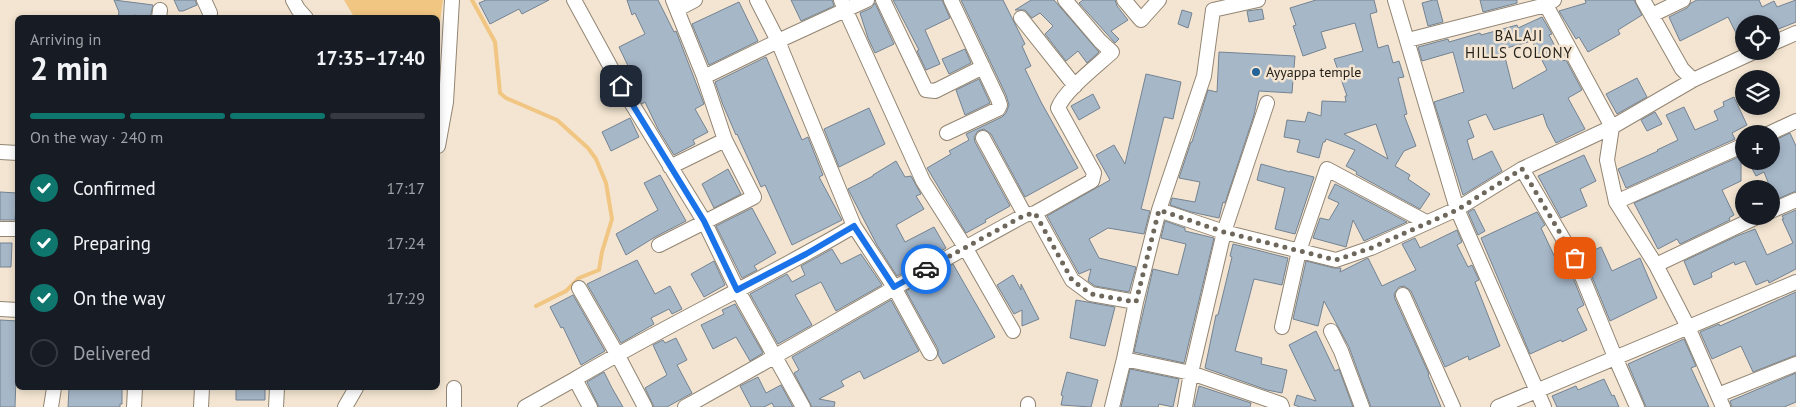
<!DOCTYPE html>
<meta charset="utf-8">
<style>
:root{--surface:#171b24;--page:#20242c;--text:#f1f3f6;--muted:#9ea1a6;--line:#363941;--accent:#0f766e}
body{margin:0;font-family:"PT Sans",sans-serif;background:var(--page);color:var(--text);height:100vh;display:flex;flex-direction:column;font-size:19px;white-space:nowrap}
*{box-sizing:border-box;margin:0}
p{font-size:16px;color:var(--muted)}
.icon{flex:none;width:28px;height:28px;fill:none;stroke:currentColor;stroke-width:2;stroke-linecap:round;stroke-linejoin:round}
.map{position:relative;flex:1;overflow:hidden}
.sheet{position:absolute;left:15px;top:15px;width:425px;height:375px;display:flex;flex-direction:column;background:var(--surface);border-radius:8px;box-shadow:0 2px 8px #0003}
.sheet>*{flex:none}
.tools{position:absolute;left:1735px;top:15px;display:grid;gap:10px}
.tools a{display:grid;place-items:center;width:45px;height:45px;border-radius:50%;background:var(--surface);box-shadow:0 2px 8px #0003;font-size:25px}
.pin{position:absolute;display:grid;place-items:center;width:42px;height:42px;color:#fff;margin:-21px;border-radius:10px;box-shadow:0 2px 8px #0006}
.courier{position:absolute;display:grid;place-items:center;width:50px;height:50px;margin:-25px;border:4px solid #1a73e8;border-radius:50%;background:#fff;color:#222;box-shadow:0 1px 6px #0007}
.headline em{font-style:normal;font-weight:600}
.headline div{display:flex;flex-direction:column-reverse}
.headline{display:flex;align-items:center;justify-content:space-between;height:85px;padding:0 15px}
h1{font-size:32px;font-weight:600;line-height:38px}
.bar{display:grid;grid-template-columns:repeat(4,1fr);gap:8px 5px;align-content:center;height:60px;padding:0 15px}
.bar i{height:6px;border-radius:4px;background:var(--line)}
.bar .on{background:var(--accent)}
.bar p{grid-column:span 4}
ol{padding:0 15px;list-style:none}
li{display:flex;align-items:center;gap:15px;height:55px}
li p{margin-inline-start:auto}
li .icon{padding:5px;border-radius:50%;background:var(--accent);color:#fff;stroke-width:4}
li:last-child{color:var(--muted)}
li i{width:28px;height:28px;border:2px solid var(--line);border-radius:50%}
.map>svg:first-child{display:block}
.water{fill:#f1c582}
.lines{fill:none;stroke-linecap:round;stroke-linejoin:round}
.stream{stroke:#f1c582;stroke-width:4}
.building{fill:#a6b7c8;stroke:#748393;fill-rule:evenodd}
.street-casing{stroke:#928573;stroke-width:16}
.street{stroke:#fff;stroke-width:14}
.done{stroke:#6e675b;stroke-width:5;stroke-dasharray:0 9}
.route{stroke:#1a73e8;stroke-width:6}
.poi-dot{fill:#236499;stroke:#f3e5d1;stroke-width:2}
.labels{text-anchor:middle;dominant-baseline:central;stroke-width:5;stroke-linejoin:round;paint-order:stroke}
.poi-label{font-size:14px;fill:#27231b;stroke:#f3e5d1;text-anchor:start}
.neighbourhood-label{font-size:15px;letter-spacing:1px;fill:#27231b;stroke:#f3e5d1}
</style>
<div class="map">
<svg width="1796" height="407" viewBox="0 0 1796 407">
<rect width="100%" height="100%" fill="#f3e5d1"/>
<path class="water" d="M344,0H443L438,36V18L354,17Z"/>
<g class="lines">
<path class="stream" d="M472,0L495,42L500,93L506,98L557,120L588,148L596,159L606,183L612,219L602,252L599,270L579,278L566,291L536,306"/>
</g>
<path class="building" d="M114,0L153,5L150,18L134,15V18H118L119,12Z
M174,0H195L197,5L183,11H179Z
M486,0H549L522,14L519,9L490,24L479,3Z
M627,0H658L674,32L676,31L704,104L695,109L708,132L693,140L695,144L674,155L658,129L645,102L642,104L624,73L630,70L619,47L645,34L635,13L632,15Z
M791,0H832L834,6L801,21Z
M893,0H942L950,18L925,30L940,64L926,70L917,51L919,50Z
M961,0H1003L1025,44L1022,46L1031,66L1025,69L1041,102L1078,168L1025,197L991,134L984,129L978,131L974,137L975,142L1010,206L985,220L986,222L966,233L927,168L951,154L949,151L969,140L966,134L1002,117L1006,113L1009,105L1006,95Z
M1031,0H1054L1099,52L1087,63L1078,51L1066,61L1045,34L1053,26L1040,13L1032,18L1025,10H1015Z
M1083,0H1115L1117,6L1128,20L1111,31L1119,39L1115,43L1079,3Z
M1316,0H1374L1377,12L1370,14L1378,48L1388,45L1393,63L1399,61L1404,77L1398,78L1407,114L1404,115L1416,146L1404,151L1395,166L1410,175L1408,179L1430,194L1420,209L1356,174L1357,172L1346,166L1355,150L1326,139L1325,142H1323L1319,158L1297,152L1300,140L1284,137L1287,120L1305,122L1308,112L1321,116L1322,101L1346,102L1345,96H1347L1334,59L1363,51L1355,23L1321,32L1326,48L1303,56L1293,26L1296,25L1290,8ZM1376,124L1388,159L1344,134Z
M1433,0H1437L1443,22L1428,26L1422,3Z
M1480,0H1517V3L1483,12Z
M1585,0H1634L1642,15L1618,30L1620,34L1588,52L1579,37L1576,39L1559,11L1586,3Z
M1697,0H1759L1762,7L1774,1L1777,7L1796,0V22L1771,32V24H1744L1743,47L1728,17L1680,41L1669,17L1687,8L1691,3Z
M739,2L758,41L709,65L692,24Z
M875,3L894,44L875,53L868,38L860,13L871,8Z
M1262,9L1264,19L1249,22L1247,11Z
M1182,10L1192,13L1188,28L1178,24Z
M1542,17L1552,34L1549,35L1563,61L1566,60L1582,90L1568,98L1585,129L1556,143L1547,126L1543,114L1494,130L1486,114L1468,121L1474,137L1467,140L1473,160L1492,151L1502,171L1463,195L1434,102L1464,92L1453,52L1422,61L1418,47L1448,39L1449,42L1480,33L1481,35L1517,25L1518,28ZM1532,41L1547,70L1513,89L1503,49Z
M965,49L971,63L949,74L942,59Z
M1219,52L1295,56L1292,93L1259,91L1254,115L1225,203L1223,202L1219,218L1191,212L1170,205L1172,198L1195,202L1200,182L1179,178L1191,142H1192L1208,90L1217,92Z
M766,57L802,140L808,137L823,175L819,177L842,220L792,245L765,185L761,187L737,134L736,135L723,105L715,82Z
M1146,74L1181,82L1173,119L1164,117L1141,209L1150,211L1144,234L1108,228L1089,239L1099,258L1136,267L1129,292L1095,286L1088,281L1091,269L1079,274L1047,216L1110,180L1096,155L1114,145L1125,164Z
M1637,78L1647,97L1617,114L1606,94Z
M979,79L990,103L965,115L956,90Z
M1093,94L1100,108L1079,120L1071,106Z
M1734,97L1747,125L1732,133L1735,139L1626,188L1618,169L1658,151L1657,150L1678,140L1666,115L1684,107L1695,130L1718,120L1714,111L1724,106L1723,102Z
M869,108L885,144L839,167L824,129Z
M1655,112L1662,124L1647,131L1641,120Z
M630,118L639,137L611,151L602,132Z
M1790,133L1796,146V191L1775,200L1764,172L1756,176L1748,161H1771V142Z
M1584,155L1596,181L1580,189L1587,206L1561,218L1538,176Z
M1741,156V181L1722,190L1734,215L1729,218L1730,220L1680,244L1677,239L1658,249L1634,203Z
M896,161L905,177L911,176L921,194L916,196L924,209L896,225L905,242L934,227L946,248L897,276L877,245L848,189L873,176V175Z
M1261,164L1290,172V171L1314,177L1295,234L1275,229L1285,188L1257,180Z
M728,169L741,194L714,208L702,184Z
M660,175L686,221L655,237L626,255L616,234L658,210L644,183Z
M1335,184L1347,190L1407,222L1364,241L1353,220L1346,247L1313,238L1320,218L1329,220L1339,203L1328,198Z
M0,192L17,193L15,220H0Z
M752,208L776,253L754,266L757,270L742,278L716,226Z
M1474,209L1485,231L1478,235L1468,212Z
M1796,210V269L1769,283L1768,280L1756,285L1745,261L1735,265L1734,262L1711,273L1712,277L1694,285L1684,261L1737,236L1755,229L1767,255L1793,243L1782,219H1784L1782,216Z
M1537,212L1545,225L1541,228L1559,266L1567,263L1584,305L1577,309L1587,330L1562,342L1561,340L1530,354L1481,238Z
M1165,221L1185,228V231L1214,238L1184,363L1134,352L1153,269L1178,275L1186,244L1161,238Z
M1457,230L1462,242L1457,245L1468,267L1472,265L1479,280L1475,282L1500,346L1469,360L1468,356L1445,367L1411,291L1404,286L1399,287L1394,294L1395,299L1429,374L1428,375L1441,407H1371L1349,347L1324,301L1318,326L1293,319L1306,261L1334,268H1341L1340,272L1368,258L1382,286L1416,270L1402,244L1415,238L1420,248Z
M0,243H12L11,267H0Z
M1233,244L1288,258L1282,285L1254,279L1235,351L1262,358L1261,364L1287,370L1282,393L1267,390L1205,368L1216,315H1218L1232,257L1230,256Z
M1601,247L1612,271L1640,258L1657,298L1610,321L1583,255Z
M832,249L841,264L861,254L882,285L836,311L821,282L795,295L812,325L778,344L750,294L787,274L792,282L805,275L801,266Z
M637,260L655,294L670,286L682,309L672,314L669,309L651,318L654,324L621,343L587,284Z
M714,261L725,285L704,297L691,274Z
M953,264L995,337L943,364L938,355V349L906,291Z
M1013,275L1021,290V284L1023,288L1039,319L1022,326V310L1014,314L997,285Z
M1796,292V355L1753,372L1741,346L1712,359L1700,332L1719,324L1720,326Z
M573,295L605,351L581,365L563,327L561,328L550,307Z
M891,300L919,351L864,379L860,371L841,381L844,386L819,399L835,402L834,407H812L794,373L799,370L792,357Z
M1076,300L1115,307L1105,346L1070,338Z
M735,304L763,353L750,361L736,337L713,349L701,325L724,314L722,310Z
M0,320L18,321L15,407H0Z
M1316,331L1335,371L1339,369L1353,407H1300L1294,405L1297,395L1316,401L1289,345Z
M676,338L687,360L677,365L692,393L667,407H654L645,388L667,375L653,345L663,340L665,343Z
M1684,339L1696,366L1691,368L1709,407H1646L1628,364Z
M1130,369L1179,379L1173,407L1159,404L1158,407H1121Z
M604,372L612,388L623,407H599L587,382Z
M1067,372L1098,380L1091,407L1061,405L1063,396L1061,395Z
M1796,373V402L1784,407H1732L1730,401Z
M758,377L766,393L781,385L793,407H774L772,403L764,407H751L740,386Z
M1604,379L1612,396L1614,395L1619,407H1557L1552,396L1576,386L1578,390Z
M1199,386L1251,403L1250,407H1194Z
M69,388H122V404H120V407H68Z
M236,388H265V400H236Z"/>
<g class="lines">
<g class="street-casing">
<path id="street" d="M204,0L210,13
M293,0L298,9L306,18
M574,0L621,86L704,221L737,289L803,407
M757,0L778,41L854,226L894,287L930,353
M841,0L923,181L965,247L1013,331
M883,0L926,90L935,91L983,67
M1124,0L1141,20L1159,0
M1395,0L1457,209L1544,407
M1643,0L1682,69L1693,80
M1546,5L1612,127L1607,160L1616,202L1656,265L1688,327L1723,407
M678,9L695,0
M1213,10L1258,0
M1652,15L1683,0
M159,18L160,10
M1021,18L1075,86
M1408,40L1546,5L1554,0
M1771,44L1796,33
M704,77L778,41L867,0
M947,133L998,109L1000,105L998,99L951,0
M1768,134L1796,121
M983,138L1025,215
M438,146L446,102L452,0
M0,152L18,153
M670,167L725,140
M1522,169L1575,259L1615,357L1637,407
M1616,202L1744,145
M1159,210L1224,232L1336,260L1371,248L1457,209L1522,169L1612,127L1693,80L1756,51
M1771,211L1796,200
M1035,213L1072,280L1091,294L1136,302
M0,229H18
M659,245L754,197L725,140L704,77L673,0
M1656,265L1759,216
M579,288L617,354L645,407
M1403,295L1453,407
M0,309L18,310
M1282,327L1299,251L1327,169L1426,222
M1331,331L1341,351L1362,407
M1124,359L1191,373L1281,404L1282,407
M1718,395L1796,364
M51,407L54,388
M134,407L135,388
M201,407L202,388
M276,407L277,388
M345,407L356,388
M454,407V388
M525,407L575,379
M590,407L575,379C666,325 763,280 854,226
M685,407C799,344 910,277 1025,215L1035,213L1092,181L1094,173L1058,108C1064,91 1098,65 1112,52L1100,41L1065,0
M1028,407V404
M1112,407L1124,359L1136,302L1159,210L1204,76L1213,10
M1185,407L1191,373L1224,232L1267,103
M1498,407L1796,282"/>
</g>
<use href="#street" class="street"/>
</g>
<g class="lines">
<path class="done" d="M926,269L1025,215L1035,213L1072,280L1091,294L1136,302L1159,210L1224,232L1336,260L1371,248L1457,210L1522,169L1575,258"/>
<path class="route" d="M621,86L704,221L737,290L806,254L854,226L894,287L926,269"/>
</g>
<circle class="poi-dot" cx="1256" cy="72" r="5"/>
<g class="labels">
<g class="poi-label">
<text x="1266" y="72">Ayyappa temple</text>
</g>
<g class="neighbourhood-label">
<text x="1519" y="35">BALAJI<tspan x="1519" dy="17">HILLS COLONY</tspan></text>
</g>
</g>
</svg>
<div class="tools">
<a><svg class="icon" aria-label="locate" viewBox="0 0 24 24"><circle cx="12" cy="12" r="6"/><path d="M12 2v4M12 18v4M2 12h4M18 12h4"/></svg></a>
<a><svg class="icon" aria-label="layers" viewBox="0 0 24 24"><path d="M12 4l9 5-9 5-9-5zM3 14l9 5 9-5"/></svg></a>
<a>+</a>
<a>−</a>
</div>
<div class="pin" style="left:1575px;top:258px;background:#ea580c"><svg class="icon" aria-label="bag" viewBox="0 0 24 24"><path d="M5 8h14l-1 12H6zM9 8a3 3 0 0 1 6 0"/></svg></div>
<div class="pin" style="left:621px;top:86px;background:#1f2937"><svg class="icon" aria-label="home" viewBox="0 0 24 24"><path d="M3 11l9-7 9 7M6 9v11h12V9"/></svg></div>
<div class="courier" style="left:926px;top:269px"><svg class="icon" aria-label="car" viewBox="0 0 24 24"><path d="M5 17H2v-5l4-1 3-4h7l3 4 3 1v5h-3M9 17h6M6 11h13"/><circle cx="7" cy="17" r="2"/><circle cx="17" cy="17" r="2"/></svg></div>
<section class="sheet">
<div class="headline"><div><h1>2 min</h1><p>Arriving in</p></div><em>17:35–17:40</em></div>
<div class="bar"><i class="on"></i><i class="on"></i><i class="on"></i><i></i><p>On the way · 240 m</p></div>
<ol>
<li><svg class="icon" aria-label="check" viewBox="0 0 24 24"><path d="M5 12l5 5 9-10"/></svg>Confirmed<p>17:17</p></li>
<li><svg class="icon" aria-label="check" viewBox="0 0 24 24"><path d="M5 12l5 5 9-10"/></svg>Preparing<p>17:24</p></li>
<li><svg class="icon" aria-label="check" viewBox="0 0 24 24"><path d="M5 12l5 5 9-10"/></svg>On the way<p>17:29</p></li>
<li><i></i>Delivered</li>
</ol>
</section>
</div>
